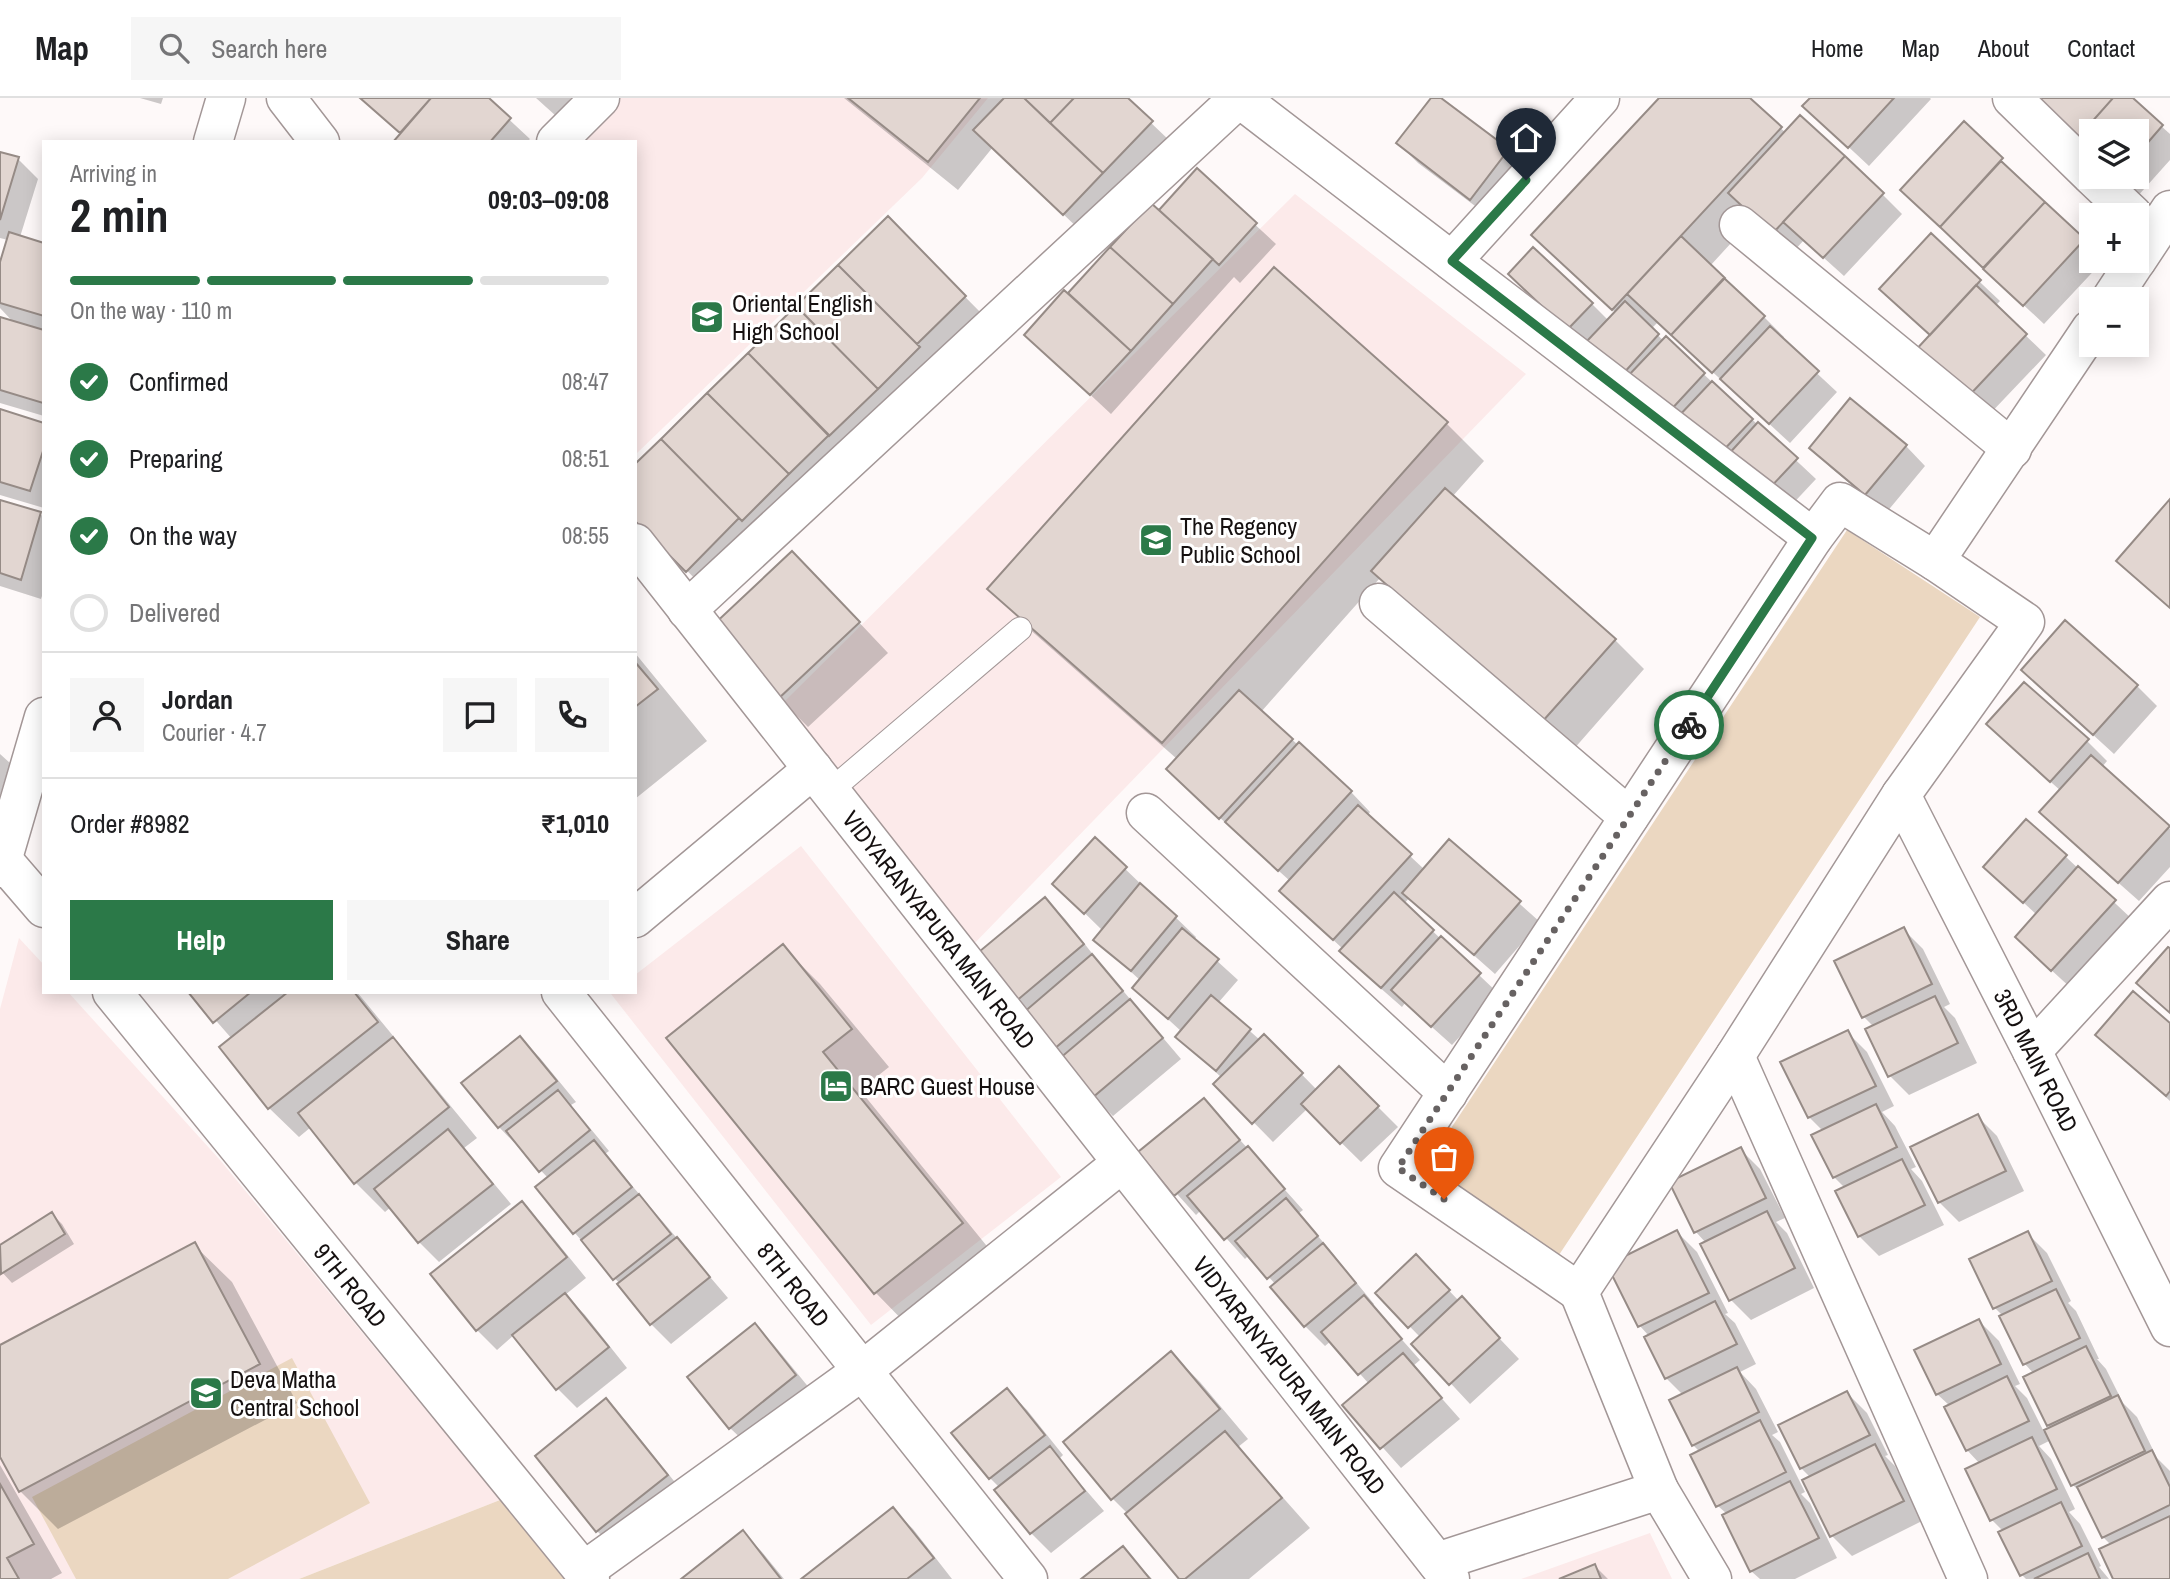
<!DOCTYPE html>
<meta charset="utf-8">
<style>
:root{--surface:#fff;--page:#f6f6f6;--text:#202124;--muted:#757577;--line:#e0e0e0;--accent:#2b7948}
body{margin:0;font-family:"Archivo Narrow",sans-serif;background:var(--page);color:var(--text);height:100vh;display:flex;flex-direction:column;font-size:26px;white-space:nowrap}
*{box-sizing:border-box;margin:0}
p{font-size:23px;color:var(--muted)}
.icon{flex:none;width:38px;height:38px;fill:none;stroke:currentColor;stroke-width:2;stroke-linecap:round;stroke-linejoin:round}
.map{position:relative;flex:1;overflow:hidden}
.side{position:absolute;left:42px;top:42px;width:595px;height:854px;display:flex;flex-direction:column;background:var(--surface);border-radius:0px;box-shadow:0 4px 18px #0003}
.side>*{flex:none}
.buttons{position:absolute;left:2079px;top:21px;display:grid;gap:14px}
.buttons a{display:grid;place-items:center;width:70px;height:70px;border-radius:0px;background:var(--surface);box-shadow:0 4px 18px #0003;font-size:35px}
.pin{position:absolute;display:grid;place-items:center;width:60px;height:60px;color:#fff;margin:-72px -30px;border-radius:50% 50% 50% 0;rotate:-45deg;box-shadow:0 0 7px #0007}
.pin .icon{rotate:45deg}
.courier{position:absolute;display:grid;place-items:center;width:70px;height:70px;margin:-35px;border:5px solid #2b7948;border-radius:50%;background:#fff;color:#222;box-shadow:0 2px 9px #0007}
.head em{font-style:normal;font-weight:700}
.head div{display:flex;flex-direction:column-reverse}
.head{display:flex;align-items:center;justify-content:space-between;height:119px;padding:0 28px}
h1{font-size:46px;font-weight:700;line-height:52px}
.bar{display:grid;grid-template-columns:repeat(4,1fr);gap:10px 7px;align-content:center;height:84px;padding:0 28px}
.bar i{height:9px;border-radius:5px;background:var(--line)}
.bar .selected{background:var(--accent)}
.bar p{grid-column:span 4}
.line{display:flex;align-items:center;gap:18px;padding:0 28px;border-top:2px solid var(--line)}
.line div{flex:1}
.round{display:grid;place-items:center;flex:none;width:74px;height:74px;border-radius:0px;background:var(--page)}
ol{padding:0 28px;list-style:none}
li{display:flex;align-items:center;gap:21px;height:77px}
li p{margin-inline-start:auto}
li .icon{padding:7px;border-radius:50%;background:var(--accent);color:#fff;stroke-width:4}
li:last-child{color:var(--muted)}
li i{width:38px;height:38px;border:4px solid var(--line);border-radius:50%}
.primary-button{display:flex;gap:14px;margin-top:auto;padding:14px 28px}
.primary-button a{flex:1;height:80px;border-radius:0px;background:var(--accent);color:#fff;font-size:28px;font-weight:700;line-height:80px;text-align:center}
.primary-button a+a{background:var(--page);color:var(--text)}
header{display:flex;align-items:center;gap:42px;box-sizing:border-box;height:98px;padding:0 35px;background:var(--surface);border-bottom:2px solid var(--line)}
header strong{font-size:33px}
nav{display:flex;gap:38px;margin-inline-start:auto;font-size:24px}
.search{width:490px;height:63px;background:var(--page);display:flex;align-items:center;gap:18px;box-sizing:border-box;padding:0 24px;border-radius:0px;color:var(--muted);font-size:26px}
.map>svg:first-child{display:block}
.built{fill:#fceaea}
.green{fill:#ebd7c1}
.shadow{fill:#0003}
.building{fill:#e2d6d1;stroke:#968b86;stroke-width:2}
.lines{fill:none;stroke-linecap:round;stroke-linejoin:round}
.lane-casing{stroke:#a39797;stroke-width:25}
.street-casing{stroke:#a39797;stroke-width:41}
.secondary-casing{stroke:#a39797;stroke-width:41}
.lane{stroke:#fff;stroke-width:23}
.street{stroke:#fff;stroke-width:38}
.secondary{stroke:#fff;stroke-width:38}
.done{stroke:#676262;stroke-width:7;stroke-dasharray:0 12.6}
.route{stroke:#2b7948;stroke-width:9}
.labels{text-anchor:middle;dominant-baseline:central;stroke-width:6;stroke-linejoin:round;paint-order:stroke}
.poi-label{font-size:24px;fill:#151010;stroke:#fff;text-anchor:start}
.street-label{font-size:24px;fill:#151010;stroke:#fff}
</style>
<header>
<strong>Map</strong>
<div class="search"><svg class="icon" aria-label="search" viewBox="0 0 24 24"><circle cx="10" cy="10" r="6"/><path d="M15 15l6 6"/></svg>Search here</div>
<nav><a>Home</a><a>Map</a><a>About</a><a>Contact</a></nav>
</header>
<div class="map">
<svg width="2170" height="1481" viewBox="0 0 2170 1481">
<rect width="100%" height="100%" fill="#fef9f9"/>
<path class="built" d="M616,0H988L922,80L635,357V44H574Z
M1295,96L1526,276L969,851L780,608Z
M801,748L1061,1079L871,1227L611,896L635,894V877Z
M19,840L44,867V894H68L220,1062L500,1402L299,1481H0V911Z
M1650,1435L1672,1481H1521Z"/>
<path class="green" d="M1847,432L1980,519L1557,1160L1424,1071Z
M292,1260L370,1405L228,1481H76L32,1399Z
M500,1402L564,1481H299Z"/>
<path class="shadow" d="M140,0H163L161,6Z
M361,0H486L530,41L527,44H396L402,37Z
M536,0H571L556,18Z
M844,0H1125L1171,44L1084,136L993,49L958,92Z
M1433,0H1438L1508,53L1527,73L1491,120L1418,65L1398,45Z
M1662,0H1748L1786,35L1882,96L1902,116L1844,178L1804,142L1793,154L1755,119L1710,168L1764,219L1784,239L1781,242L1837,294L1790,345L1658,224L1651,231L1664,243L1666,241L1816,381L1786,413L1588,250L1530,196L1592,206L1609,223L1616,215L1563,166Z
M1812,0H1930L1931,1L1869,68L1825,27Z
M2044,0H2130L2170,36V62L2136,100L2113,79H2137V33H2091V60Z
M1964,26L2022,82L2020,84L2091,150V163H2103L2044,226L1922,112Z
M0,55L18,61L38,81L20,139L44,147V318L0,305V221L15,226L0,210V170L8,142L0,140Z
M1197,73L1276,146L1240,185L1234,179L1111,316L1026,237L1068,198L1151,107L1159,114Z
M888,121L985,219L707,493L635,420V369Z
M1931,138L2000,203L1995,208L2046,257L1985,321L1931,238Z
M0,313L44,326V410L0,397Z
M1446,325L1484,363L1452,399L1615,542L1644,571L1573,652L1380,480L1261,614L1351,694L1370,714L1367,718L1425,772L1449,743L1540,824L1495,876L1409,800L1404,806L1499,896L1452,947L1405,905L1402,909L1361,873L1343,851L1301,812L1290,783L1188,691L1177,661L1027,529L990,491Z
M1906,348L1925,368L1886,415L1831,370L1812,350Z
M0,404L40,416L44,419V492L41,501L0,488Z
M821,484L888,555L808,629L779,600Z
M635,555L707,643L635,701Z
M2137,588L2157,608L2114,656L2043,591Z
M2087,643L2107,663L2102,669L2170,731V769L2139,803L2061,734V693L2008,646Z
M0,656L10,665L0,698Z
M1095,742L1196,839L1194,842L1238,882L1218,905L1260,942L1264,938L1317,992L1339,970L1398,1029L1361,1064L1307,1011L1273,1044L1216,986L1222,980L1178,939L1182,934L1134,890L1141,883L1095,841L1103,833L1055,786Z
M2065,758L2134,823L2072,891L2037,859V817L1985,769Z
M1045,801L1065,821L1102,868L1181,961L1113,1018L1093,999L1015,904Z
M1903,831L1923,851L1950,906L1944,909L1955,920L1977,965L1909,997L1889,977L1874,929L1864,919Z
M782,848L820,886L889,969L860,992L999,1163L913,1233L876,1195L669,940Z
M191,894H357L477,1040L464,1050L511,1106L439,1164L419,1144L391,1109L385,1114L355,1084L311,1029L299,1039L269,1010L221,950L232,941Z
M2170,927V1003L2098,937Z
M1847,934L1867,954L1894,1008L1882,1014L1895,1028L1916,1069L1911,1071L1922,1083L1944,1127L1879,1158L1859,1138L1845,1090L1834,1079L1823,1033L1809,1019Z
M520,940L540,960L576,1004L571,1007L609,1053L605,1056L728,1200L671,1246L651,1226L620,1186L574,1134L549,1081L499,1029Z
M1204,1002L1303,1112L1299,1115L1374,1206L1372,1208L1420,1262L1413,1268L1460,1321L1401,1370L1345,1307L1369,1286L1331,1243L1325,1248L1305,1228L1276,1187L1249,1157L1245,1161L1201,1112L1196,1117L1140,1055Z
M1978,1019L1997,1038L2024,1093L1959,1124L1939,1104Z
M1740,1051L1760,1071L1785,1120L1776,1124L1787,1135L1814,1190L1751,1222L1731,1202L1706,1145L1696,1134Z
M522,1106L542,1126L586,1180L565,1197L585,1217L627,1270L577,1310L557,1290L514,1237L497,1252L477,1232Z
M52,1116L62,1126L74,1146L12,1185L0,1172V1149Z
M1677,1134L1697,1154L1728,1215L1725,1216L1735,1225L1756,1266L1740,1274L1756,1291L1778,1334L1772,1337L1780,1344L1805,1394L1801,1396L1810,1405L1837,1460L1795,1481H1760L1751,1473L1727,1416L1718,1408L1700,1354L1693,1347L1683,1297L1666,1280L1646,1240L1649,1238L1640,1228Z
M2027,1135L2047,1155L2071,1203L2068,1205L2076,1213L2099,1261H2097L2106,1271L2123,1305L2137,1319L2157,1360L2170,1373V1481H2115L2111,1447L2103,1439L2083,1397L2073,1387L2051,1342L2039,1348L2051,1361L2075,1411L2069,1414L2080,1426L2101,1468L2099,1469L2109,1481H2026L2022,1477L2003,1433L1992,1422L1980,1366L1967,1352L1950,1308L1937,1296L1979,1223L1999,1243L2020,1286L2015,1288L2027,1300L2044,1334L2051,1331L2048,1327L2034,1276L2025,1266L2003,1218L1995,1210L1971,1162Z
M194,1147L232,1184L297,1305L58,1431L20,1393L0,1355V1249Z
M1436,1179L1459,1203L1481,1221L1519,1261L1470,1306L1414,1246L1420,1239L1377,1195Z
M755,1227L774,1247L815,1297L750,1349L730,1330Z
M1171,1255L1200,1284L1248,1341L1238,1349L1310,1430L1249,1481H1181L1128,1416L1112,1400Z
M1007,1292L1027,1312L1063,1357L1059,1361L1104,1413L1051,1455L1031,1435L997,1392L1000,1390L990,1380Z
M1847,1295L1867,1315L1888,1357L1885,1358L1895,1368L1922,1423L1852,1458L1832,1438L1811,1380L1801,1370Z
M606,1303L626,1323L686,1398L617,1453L597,1433Z
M0,1367L62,1475L51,1481H0Z
M893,1411L913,1431L952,1481H804Z
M743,1434L762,1454L784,1481H684Z
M1123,1450L1152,1481H1084Z
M1595,1468L1608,1481H1564Z"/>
<path class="building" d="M360,0H431L400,35Z
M431,0H489L511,20L490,44H393Z
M848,0H980L928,64Z
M1004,0H1024L1103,75L1063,117L973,32Z
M1024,0H1074L1050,25Z
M1074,0H1128L1153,23L1103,75L1050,25Z
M1431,0H1441L1509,51L1470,102L1396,45Z
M1659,0H1750L1782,29L1612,212L1531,137Z
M1810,0H1894L1848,50L1802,8Z
M2042,0H2113L2074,44L2034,9Z
M2113,0H2133L2163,27L2137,57V33H2091V60L2074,44Z
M1800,17L1845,58L1772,136L1728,95Z
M1964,23L2003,60L1940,129L1900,92Z
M0,54L19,59L0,122Z
M1845,58L1884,95L1823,160L1783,124Z
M2001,63L2045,104L1983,170L1940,129Z
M1197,70L1257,125L1219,167L1159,112Z
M2045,104L2085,141L2023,208L1983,171Z
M1151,105L1213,161L1173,206L1110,149Z
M888,118L966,198L917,246L838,167Z
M9,134L44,145V218L0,205V164Z
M1931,135L1981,182L1930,237L1879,191Z
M1681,138L1725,180L1671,237L1627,196Z
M1110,149L1173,206L1131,253L1068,195Z
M1533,149L1593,205L1567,232L1508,176Z
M838,167L920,249L878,291L796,208Z
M1274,169L1448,324L1162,645L987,491Z
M1724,180L1765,218L1712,275L1671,237Z
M1976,187L2027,236L1964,303L1913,255Z
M1064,192L1131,253L1090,297L1024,237Z
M1625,203L1659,236L1622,277L1587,243Z
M796,208L878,291L829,338L748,255Z
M0,219L44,232L43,305L0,292Z
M1770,228L1819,273L1769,326L1720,281Z
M1666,238L1705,275L1668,315L1628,278Z
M748,255L829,337L789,376L707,295Z
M1712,283L1753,321L1717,359L1676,321Z
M707,295L789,376L742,423L661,341Z
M1850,300L1907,347L1865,397L1809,350Z
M0,311L44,325V350L30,393L0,384Z
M1758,324L1798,360L1765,395L1726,359Z
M661,341L739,420L686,474L635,423V366Z
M1445,390L1616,541L1542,624L1371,473Z
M2170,401V510L2116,463Z
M0,402L41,414L21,482L0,475Z
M792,453L860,524L778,601L710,530Z
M2065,522L2138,587L2093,637L2021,572Z
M635,564L658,591L635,609Z
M2024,584L2089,641L2050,684L1986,626Z
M1239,592L1293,641L1219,721L1166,671Z
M1299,644L1352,693L1278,773L1225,724Z
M2091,657L2170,728L2118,785L2039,714Z
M1358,707L1412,756L1333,842L1279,793Z
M2026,721L2067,757L2023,805L1983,769Z
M1095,739L1127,769L1084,816L1052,786Z
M1449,741L1521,803L1474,857L1402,795Z
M2078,768L2116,802L2051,873L2015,839Z
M1140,785L1177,818L1131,873L1093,842Z
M1394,794L1434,832L1381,890L1339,853Z
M1045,799L1084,846L1014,905L974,858Z
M1904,829L1932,886L1862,920L1834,863Z
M1182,830L1219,861L1168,921L1132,890Z
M1441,838L1481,875L1431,929L1391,892Z
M783,846L852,931L823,954L963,1125L874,1196L666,940Z
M2168,849L2170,850V915L2136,885Z
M1092,856L1123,893L1054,951L1023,915Z
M2133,893L2170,925V993L2166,998L2095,937Z
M188,894H251L213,925Z
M288,894H354L378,924L268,1011L219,949Z
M1211,897L1251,931L1216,973L1175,939Z
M1935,898L1958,945L1888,979L1865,931Z
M1130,901L1163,940L1092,1000L1059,961Z
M1848,932L1876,988L1808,1020L1780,964Z
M1264,936L1303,975L1252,1026L1213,986Z
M520,938L557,983L498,1030L461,985Z
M393,939L449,1009L354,1086L298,1015Z
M1339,968L1379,1008L1340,1046L1301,1006Z
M558,992L590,1032L539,1074L506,1033Z
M1204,1000L1240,1042L1174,1098L1138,1054Z
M1876,1006L1897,1049L1833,1080L1811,1037Z
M1978,1016L2006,1073L1938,1105L1910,1049Z
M448,1031L493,1086L418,1145L374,1091Z
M594,1042L632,1089L573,1136L535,1089Z
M1248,1048L1285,1091L1224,1142L1187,1098Z
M1741,1049L1766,1100L1694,1135L1669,1084Z
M1902,1061L1925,1107L1858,1139L1835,1093Z
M639,1096L671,1136L613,1182L581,1142Z
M1286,1100L1318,1138L1267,1181L1235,1143Z
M522,1103L567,1159L476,1233L430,1176Z
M1767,1113L1795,1170L1729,1203L1700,1146Z
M52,1114L65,1136L1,1176L0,1147Z
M1677,1132L1709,1195L1638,1229L1607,1167Z
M2028,1133L2052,1183L1993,1211L1969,1161Z
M677,1139L710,1179L650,1227L617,1186Z
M195,1144L260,1266L19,1394L0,1359V1247Z
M1323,1145L1356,1185L1304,1229L1270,1189Z
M1416,1156L1450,1192L1408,1230L1375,1195Z
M2056,1191L2080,1240L2023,1267L1999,1218Z
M565,1195L609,1249L556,1292L512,1237Z
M1364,1197L1402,1241L1358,1277L1321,1234Z
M1462,1198L1500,1240L1449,1287L1411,1246Z
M1715,1203L1737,1246L1665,1281L1644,1239Z
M1979,1221L2001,1266L1936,1297L1914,1252Z
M755,1225L796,1277L729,1331L687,1279Z
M2086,1248L2111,1298L2047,1328L2023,1279Z
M1171,1253L1220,1311L1111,1402L1063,1344Z
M1403,1255L1442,1300L1380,1351L1342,1307Z
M1737,1269L1759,1314L1692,1348L1669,1302Z
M2007,1278L2029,1323L1966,1353L1944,1309Z
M1007,1290L1045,1337L989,1381L951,1335Z
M1847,1293L1870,1337L1800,1371L1778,1327Z
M2118,1297L2145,1353L2071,1388L2044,1332Z
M606,1300L668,1377L596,1434L535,1358Z
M1760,1322L1786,1374L1716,1409L1690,1357Z
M1225,1333L1282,1400L1185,1481H1179L1125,1416Z
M2032,1339L2057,1391L1990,1423L1965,1371Z
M1875,1346L1904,1403L1830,1439L1802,1382Z
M1050,1348L1085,1393L1030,1436L994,1392Z
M2152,1352L2170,1389V1407L2102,1440L2077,1389Z
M1790,1383L1819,1440L1750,1474L1722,1417Z
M0,1386L34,1446L7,1460L19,1481H0Z
M2061,1404L2082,1448L2020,1478L1998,1434Z
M893,1409L934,1460L907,1481H801Z
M2170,1418V1481H2113L2099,1451Z
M743,1432L781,1481H681Z
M1123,1448L1150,1481H1081Z
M2088,1455L2100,1481H2034Z
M1595,1466L1601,1481H1559Z"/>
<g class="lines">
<g class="lane-casing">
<path id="lane" d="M830,693L1020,531"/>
</g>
<g class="street-casing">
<g id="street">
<path d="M2012,0L2091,77"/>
<path d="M213,44L226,0"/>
<path d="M556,44L600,0"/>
<path d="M2093,79L2133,117"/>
<path d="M1739,127L2012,351"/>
<path d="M2137,162L2170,112"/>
<path d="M1452,163L1600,0"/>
<path d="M2111,201L2136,163"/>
<path d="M1379,505L1629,719"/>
<path d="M687,512L1239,0L1813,440"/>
<path id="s1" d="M1901,697L2032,953L2170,1229"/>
<path d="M1146,715L1448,995"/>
<path d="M0,759L44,810"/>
<path d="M0,770L44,619"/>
<path d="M635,820L813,671"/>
<path id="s2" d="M112,894L590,1481"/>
<path id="s3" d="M561,894L1028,1481"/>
<path d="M2032,953L2170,803"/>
<path d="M1735,958L1968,1481"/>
<path d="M1579,1194L1398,1070L1813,440L1840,404L1935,463"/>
<path d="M1659,1392L1579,1194L1735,958L1901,697L2025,524L1935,463L2091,231"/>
<path d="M584,1473L862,1273L1122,1065"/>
</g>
</g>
<g class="secondary-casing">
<g id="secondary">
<path d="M286,0L320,44"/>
<path id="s4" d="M635,445L1450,1481"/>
<path d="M1437,1464L1659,1392L1712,1481"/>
</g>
</g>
<use href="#lane" class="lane"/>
<use href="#street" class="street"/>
<use href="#secondary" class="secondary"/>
</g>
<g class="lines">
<path class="done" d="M1444,1101L1398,1070L1689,627"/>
<path class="route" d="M1526,82L1452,163L1812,440L1689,627"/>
</g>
<defs>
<g id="school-square" transform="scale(1.75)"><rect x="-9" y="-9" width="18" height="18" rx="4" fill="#2b7948" stroke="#fff"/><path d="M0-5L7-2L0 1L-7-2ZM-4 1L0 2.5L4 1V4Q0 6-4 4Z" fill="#fff"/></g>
<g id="hotel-square" transform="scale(1.75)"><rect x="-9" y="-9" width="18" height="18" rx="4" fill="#2b7948" stroke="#fff"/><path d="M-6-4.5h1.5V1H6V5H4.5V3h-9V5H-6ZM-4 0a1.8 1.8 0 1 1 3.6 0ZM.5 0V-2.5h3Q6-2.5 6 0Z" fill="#fff"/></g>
</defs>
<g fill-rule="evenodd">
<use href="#school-square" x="707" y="219"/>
<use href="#school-square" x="1156" y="442"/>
<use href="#hotel-square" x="836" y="988"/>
<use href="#school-square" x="206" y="1295"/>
</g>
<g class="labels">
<g class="poi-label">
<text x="732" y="205">Oriental English<tspan x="732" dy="28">High School</tspan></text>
<text x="1180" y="428">The Regency<tspan x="1180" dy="28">Public School</tspan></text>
<text x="860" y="988">BARC Guest House</text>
<text x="230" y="1281">Deva Matha<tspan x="230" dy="28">Central School</tspan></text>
</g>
<g class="street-label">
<text stroke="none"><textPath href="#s4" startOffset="492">VIDYARANYAPURA MAIN ROAD</textPath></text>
<text stroke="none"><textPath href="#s1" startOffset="298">3RD MAIN ROAD</textPath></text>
<text stroke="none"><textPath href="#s2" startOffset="378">9TH ROAD</textPath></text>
<text stroke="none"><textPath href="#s3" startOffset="374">8TH ROAD</textPath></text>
<text stroke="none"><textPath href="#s4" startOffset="1059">VIDYARANYAPURA MAIN ROAD</textPath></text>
</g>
</g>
</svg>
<div class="buttons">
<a><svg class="icon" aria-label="layers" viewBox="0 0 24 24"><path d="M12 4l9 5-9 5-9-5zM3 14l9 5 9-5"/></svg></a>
<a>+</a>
<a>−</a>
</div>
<div class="pin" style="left:1444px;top:1101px;background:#ea580c"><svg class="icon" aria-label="bag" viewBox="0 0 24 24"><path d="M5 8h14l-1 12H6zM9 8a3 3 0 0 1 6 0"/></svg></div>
<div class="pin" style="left:1526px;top:82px;background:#1f2937"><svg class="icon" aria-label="home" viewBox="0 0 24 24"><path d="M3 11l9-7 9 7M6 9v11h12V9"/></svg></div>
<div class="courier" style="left:1689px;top:627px"><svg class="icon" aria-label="bike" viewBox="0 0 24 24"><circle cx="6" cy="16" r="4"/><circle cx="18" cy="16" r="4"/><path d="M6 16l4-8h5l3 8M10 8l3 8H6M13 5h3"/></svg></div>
<section class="side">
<div class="head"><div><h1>2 min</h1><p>Arriving in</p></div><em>09:03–09:08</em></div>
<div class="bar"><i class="selected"></i><i class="selected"></i><i class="selected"></i><i></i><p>On the way · 110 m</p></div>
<ol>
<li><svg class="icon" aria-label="check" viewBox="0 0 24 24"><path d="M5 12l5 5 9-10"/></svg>Confirmed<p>08:47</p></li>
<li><svg class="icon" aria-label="check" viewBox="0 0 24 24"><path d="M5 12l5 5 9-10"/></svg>Preparing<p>08:51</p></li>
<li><svg class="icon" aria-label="check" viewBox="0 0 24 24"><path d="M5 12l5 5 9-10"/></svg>On the way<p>08:55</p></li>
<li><i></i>Delivered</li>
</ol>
<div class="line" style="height:126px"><a class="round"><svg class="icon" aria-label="person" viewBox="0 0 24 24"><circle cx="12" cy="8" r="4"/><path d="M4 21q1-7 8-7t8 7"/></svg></a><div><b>Jordan</b><p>Courier · 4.7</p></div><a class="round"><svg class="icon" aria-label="chat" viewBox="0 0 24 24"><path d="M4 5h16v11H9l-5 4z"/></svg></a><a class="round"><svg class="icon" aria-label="phone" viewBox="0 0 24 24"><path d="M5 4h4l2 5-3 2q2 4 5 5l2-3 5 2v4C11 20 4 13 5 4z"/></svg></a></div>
<div class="line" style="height:91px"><div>Order #8982</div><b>₹1,010</b></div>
<div class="primary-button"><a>Help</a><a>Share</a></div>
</section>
</div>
